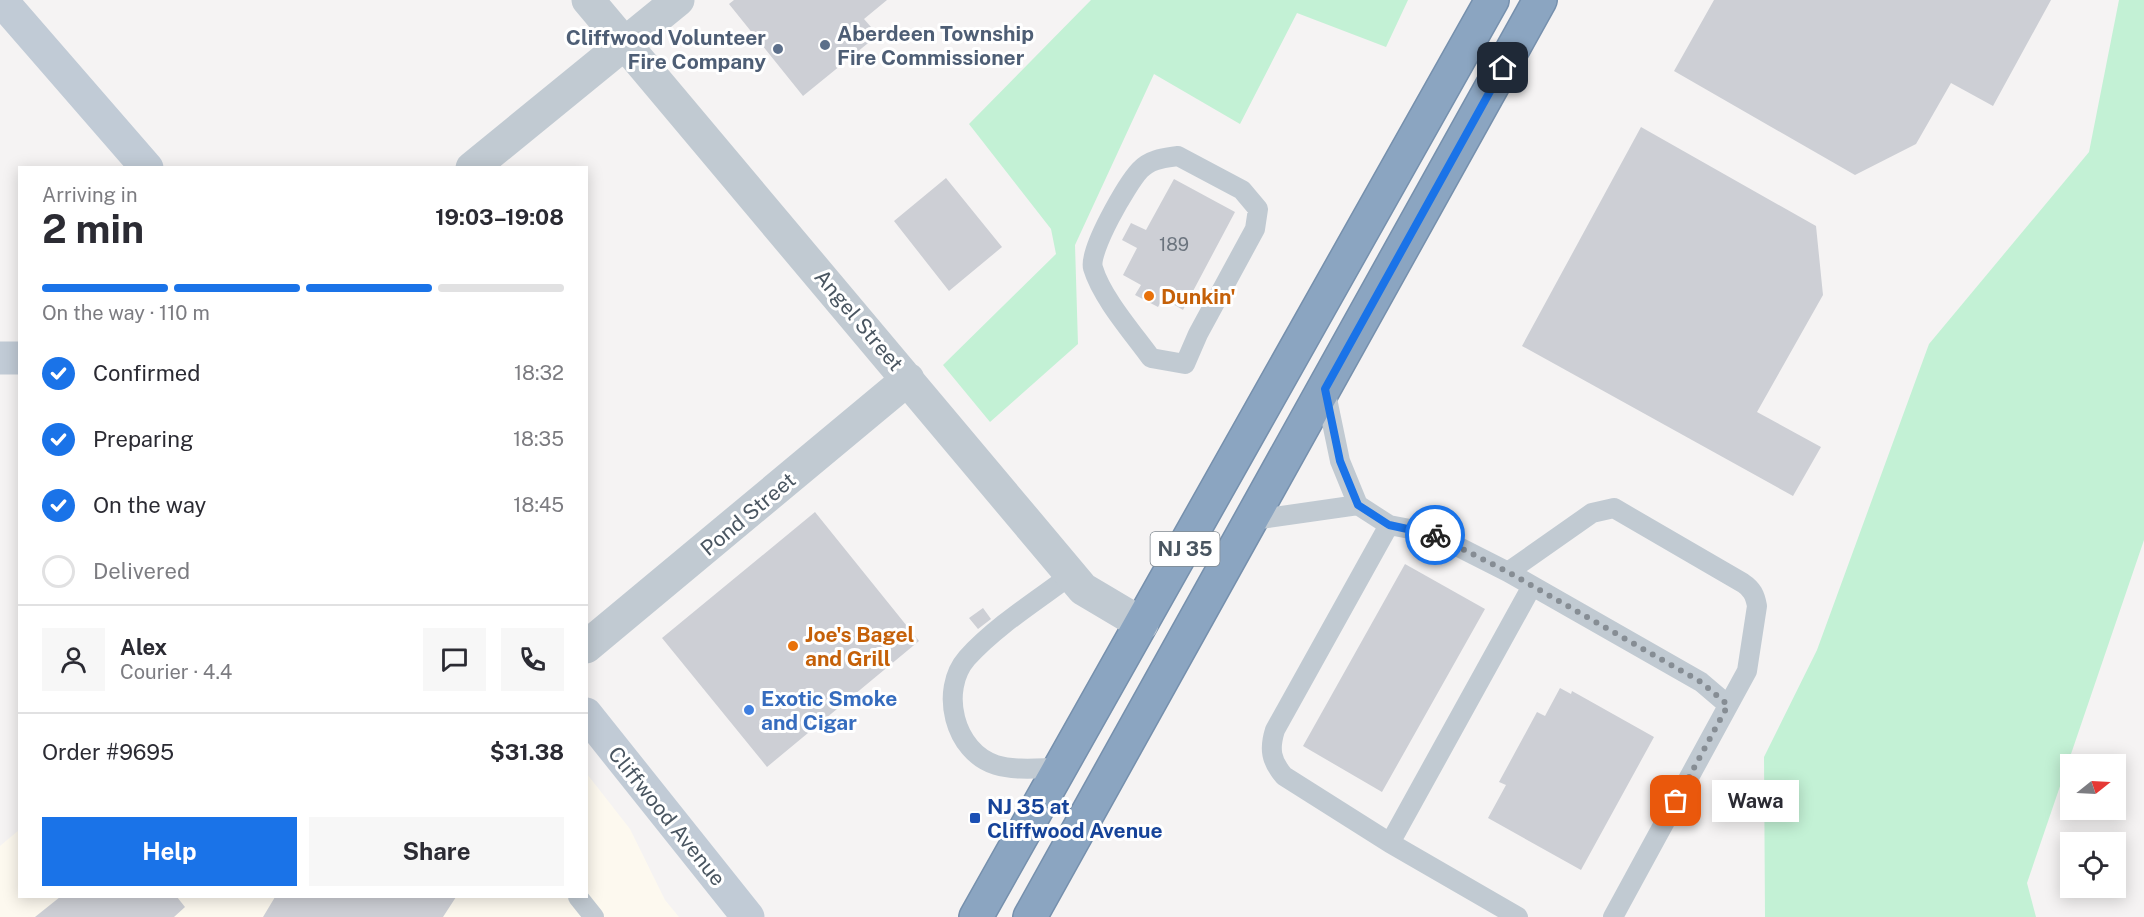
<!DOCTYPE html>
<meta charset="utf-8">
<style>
:root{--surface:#fff;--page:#f7f7f7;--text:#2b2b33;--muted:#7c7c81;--line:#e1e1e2;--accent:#1a73e8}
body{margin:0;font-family:"Public Sans",sans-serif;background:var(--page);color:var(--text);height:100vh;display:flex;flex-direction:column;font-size:22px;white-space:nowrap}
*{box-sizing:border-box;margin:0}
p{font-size:20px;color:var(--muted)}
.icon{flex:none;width:33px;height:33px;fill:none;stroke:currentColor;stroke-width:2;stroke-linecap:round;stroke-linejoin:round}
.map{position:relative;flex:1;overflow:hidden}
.details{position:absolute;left:18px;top:166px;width:570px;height:732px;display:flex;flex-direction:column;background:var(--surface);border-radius:0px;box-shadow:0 3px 15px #0003}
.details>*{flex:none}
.needle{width:39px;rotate:72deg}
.buttons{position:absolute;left:2060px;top:754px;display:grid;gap:12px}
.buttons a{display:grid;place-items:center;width:66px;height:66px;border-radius:0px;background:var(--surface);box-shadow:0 3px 15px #0003;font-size:30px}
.pin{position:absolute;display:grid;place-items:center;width:51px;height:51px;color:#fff;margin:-26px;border-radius:12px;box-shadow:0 3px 9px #0006}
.courier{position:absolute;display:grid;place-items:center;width:60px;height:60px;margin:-30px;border:4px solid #1a73e8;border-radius:50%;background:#fff;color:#222;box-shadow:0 2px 8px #0007}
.bubble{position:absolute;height:42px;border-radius:0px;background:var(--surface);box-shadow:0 3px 15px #0003;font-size:20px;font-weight:700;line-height:42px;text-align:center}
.overview em{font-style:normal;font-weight:700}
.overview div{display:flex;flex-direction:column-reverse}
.overview{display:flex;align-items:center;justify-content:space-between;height:102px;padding:0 24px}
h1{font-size:39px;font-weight:700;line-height:45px}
.bar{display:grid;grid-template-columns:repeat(4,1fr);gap:9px 6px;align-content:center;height:72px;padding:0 24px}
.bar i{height:8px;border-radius:4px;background:var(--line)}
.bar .active{background:var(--accent)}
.bar p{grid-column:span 4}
.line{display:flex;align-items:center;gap:15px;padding:0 24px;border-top:2px solid var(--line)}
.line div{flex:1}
.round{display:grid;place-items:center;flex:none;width:63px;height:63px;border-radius:0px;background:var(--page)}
ol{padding:0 24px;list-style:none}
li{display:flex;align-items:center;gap:18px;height:66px}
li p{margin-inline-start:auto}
li .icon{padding:6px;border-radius:50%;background:var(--accent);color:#fff;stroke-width:4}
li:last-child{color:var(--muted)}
li i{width:33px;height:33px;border:3px solid var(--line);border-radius:50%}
.primary-button{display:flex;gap:12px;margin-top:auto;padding:12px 24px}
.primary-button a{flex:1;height:69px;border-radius:0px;background:var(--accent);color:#fff;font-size:24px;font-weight:700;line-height:69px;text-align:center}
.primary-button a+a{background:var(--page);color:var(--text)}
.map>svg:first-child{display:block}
.commercial{fill:#fdf9ef}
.green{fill:#c3f1d5}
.building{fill:#cdcfd5}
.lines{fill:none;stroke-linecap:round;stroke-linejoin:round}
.highway-casing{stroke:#7690ad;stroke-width:36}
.lane{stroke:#c1cad2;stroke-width:20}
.street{stroke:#c1cad2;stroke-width:33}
.secondary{stroke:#c1cbd6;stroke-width:33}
.highway{stroke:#8ba5c1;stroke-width:33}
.done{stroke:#868d94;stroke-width:6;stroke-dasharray:0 10.8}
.route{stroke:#1a73e8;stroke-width:8}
.service-dot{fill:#5c6f8a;stroke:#fff;stroke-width:2}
.food-dot{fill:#e8710a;stroke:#fff;stroke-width:2}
.shop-dot{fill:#3f7fe0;stroke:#fff;stroke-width:2}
.transit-dot{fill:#1a4fb4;stroke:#fff;stroke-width:2}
.labels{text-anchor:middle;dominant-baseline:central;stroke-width:6;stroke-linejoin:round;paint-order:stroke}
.number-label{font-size:18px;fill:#6b747e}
.shield{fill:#fff;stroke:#808990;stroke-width:1.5}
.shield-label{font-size:20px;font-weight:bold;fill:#4a5661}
.service-label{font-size:21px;font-weight:bold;fill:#4e5e75;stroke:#fff;text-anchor:start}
.food-label{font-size:21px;font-weight:bold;fill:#c56008;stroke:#fff;text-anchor:start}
.street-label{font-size:21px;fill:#4a5661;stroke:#fff}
.shop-label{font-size:21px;font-weight:bold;fill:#366cbe;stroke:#fff;text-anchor:start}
.transit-label{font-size:21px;font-weight:bold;fill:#164399;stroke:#fff;text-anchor:start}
</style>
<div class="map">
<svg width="2144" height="917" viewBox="0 0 2144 917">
<rect width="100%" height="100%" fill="#f5f3f3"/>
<path class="commercial" d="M587,774L630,829L665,900L679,917H0V846L19,830L20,897H586Z"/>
<path class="green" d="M1091,0H1408L1386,47L1297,13L1240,124L1154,74L1075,245L1078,344L990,422L943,365L1056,254L1051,229L969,124Z
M2119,0H2144V540L2027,883L2036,917H1765L1764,757L1817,650L1929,344L2089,152Z"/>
<path class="building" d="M734,0H887L864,19L878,35L803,96L729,4Z
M1714,0H2051L1993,106L1951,83L1916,144L1855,175L1674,71Z
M1641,127L1816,226L1823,295L1757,412L1821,447L1793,496L1522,346Z
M946,178L1002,247L949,291L894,221Z
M1174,179L1235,212L1183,310L1163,298L1158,307L1135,295L1141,285L1123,275L1137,248L1122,240L1131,223L1146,230Z
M815,512L919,641L767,767L662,638Z
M1405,564L1485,609L1382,792L1303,746Z
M983,608L991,619L978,629L969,618Z
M1560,688L1571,694L1572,691L1654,737L1581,870L1488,818L1506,785L1499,782L1537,712L1545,716Z
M60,897H177L185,907L174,917H35Z
M275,897H456L443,917H263Z"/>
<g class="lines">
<g class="highway-casing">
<path id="highway" d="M976,917L1492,0
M1030,917L1540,0"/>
</g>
<path class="lane" d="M1178,156L1242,190L1258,209L1255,229L1198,334L1185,364L1151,358C1133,333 1102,298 1093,268C1088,251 1127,184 1140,170C1150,159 1164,158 1178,156Z
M1325,389L1340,461L1358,505L1389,525L1431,533L1508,572L1701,682L1728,705
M1253,520L1358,505
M1389,525L1275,730C1269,749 1271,761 1284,776L1390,843L1518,917
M1508,572L1592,513L1614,508L1743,583C1752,589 1755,595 1757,606L1747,671L1613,917
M1061,768C1040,768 1016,771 996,765C954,752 939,690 967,658C996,626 1036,601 1071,575
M1390,843L1532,586
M578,897L594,917"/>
<path class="street" d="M588,0L1083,589L1142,624
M472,168L678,0
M586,647L908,379"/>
<path class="secondary" d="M1,0L147,168
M0,358H20
M586,714L748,917"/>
<use href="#highway" class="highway"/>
</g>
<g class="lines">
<path class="done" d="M1435,535L1508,572L1701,682L1728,705L1676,801"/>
<path class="route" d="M1435,535L1389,525L1358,505L1340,461L1325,389L1503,68"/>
</g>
<g class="service-dot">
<circle cx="825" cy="45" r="6"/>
<circle cx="778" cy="49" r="6"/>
</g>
<g class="food-dot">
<circle cx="1149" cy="296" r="6"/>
<circle cx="793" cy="646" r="6"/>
</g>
<circle class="shop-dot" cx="749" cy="710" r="6"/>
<rect class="transit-dot" x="969" y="812" width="12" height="12" rx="3"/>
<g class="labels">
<g class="number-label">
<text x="1174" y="244">189</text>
</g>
<rect class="shield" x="1150.5" y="532" width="69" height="34" rx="4.5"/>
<g class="shield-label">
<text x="1185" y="549">NJ 35</text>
</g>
<g class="service-label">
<text x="837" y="33">Aberdeen Township<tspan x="837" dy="24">Fire Commissioner</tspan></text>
<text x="766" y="37" text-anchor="end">Cliffwood Volunteer<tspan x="766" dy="24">Fire Company</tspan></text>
</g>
<g class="food-label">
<text x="1161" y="296">Dunkin'</text>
<text x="805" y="634">Joe's Bagel<tspan x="805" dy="24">and Grill</tspan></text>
</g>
<g class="street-label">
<text transform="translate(859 320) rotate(50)">Angel Street</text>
<text transform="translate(748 514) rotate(-40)">Pond Street</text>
<text transform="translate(667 816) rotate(51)">Cliffwood Avenue</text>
</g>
<g class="shop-label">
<text x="761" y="698">Exotic Smoke<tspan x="761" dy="24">and Cigar</tspan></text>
</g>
<g class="transit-label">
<text x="987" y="806">NJ 35 at<tspan x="987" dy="24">Cliffwood Avenue</tspan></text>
</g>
</g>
</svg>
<div class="buttons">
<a><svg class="needle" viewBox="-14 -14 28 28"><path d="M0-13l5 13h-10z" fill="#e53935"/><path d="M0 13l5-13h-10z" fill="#7c7c81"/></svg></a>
<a><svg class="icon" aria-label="locate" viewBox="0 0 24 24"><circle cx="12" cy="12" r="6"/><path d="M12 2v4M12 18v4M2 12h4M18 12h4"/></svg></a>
</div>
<div class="pin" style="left:1676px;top:801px;background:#ea580c"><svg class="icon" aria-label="bag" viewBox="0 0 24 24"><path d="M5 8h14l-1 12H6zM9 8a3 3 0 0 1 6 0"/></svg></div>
<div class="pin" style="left:1503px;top:68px;background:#1f2937"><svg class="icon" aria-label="home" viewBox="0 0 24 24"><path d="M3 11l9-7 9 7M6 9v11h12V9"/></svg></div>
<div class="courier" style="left:1435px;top:535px"><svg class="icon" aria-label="bike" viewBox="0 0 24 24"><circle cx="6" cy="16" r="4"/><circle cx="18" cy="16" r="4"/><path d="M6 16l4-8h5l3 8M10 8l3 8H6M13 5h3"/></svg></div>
<div class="bubble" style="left:1712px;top:780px;width:87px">Wawa</div>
<section class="details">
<div class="overview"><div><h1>2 min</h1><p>Arriving in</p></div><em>19:03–19:08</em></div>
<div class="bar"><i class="active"></i><i class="active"></i><i class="active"></i><i></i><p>On the way · 110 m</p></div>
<ol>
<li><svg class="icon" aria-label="check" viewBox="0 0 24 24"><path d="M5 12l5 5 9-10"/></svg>Confirmed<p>18:32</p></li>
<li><svg class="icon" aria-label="check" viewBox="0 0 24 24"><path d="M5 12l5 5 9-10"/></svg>Preparing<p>18:35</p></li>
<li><svg class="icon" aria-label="check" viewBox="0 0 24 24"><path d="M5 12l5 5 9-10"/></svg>On the way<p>18:45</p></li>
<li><i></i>Delivered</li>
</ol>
<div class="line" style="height:108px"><a class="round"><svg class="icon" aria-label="person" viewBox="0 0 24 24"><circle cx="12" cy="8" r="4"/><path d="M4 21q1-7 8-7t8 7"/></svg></a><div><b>Alex</b><p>Courier · 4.4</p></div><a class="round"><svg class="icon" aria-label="chat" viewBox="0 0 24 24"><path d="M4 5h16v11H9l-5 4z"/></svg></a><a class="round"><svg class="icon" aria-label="phone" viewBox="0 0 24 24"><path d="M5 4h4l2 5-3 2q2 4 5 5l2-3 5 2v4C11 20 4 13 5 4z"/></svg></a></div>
<div class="line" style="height:78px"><div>Order #9695</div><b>$31.38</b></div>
<div class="primary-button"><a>Help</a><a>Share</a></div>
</section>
</div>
